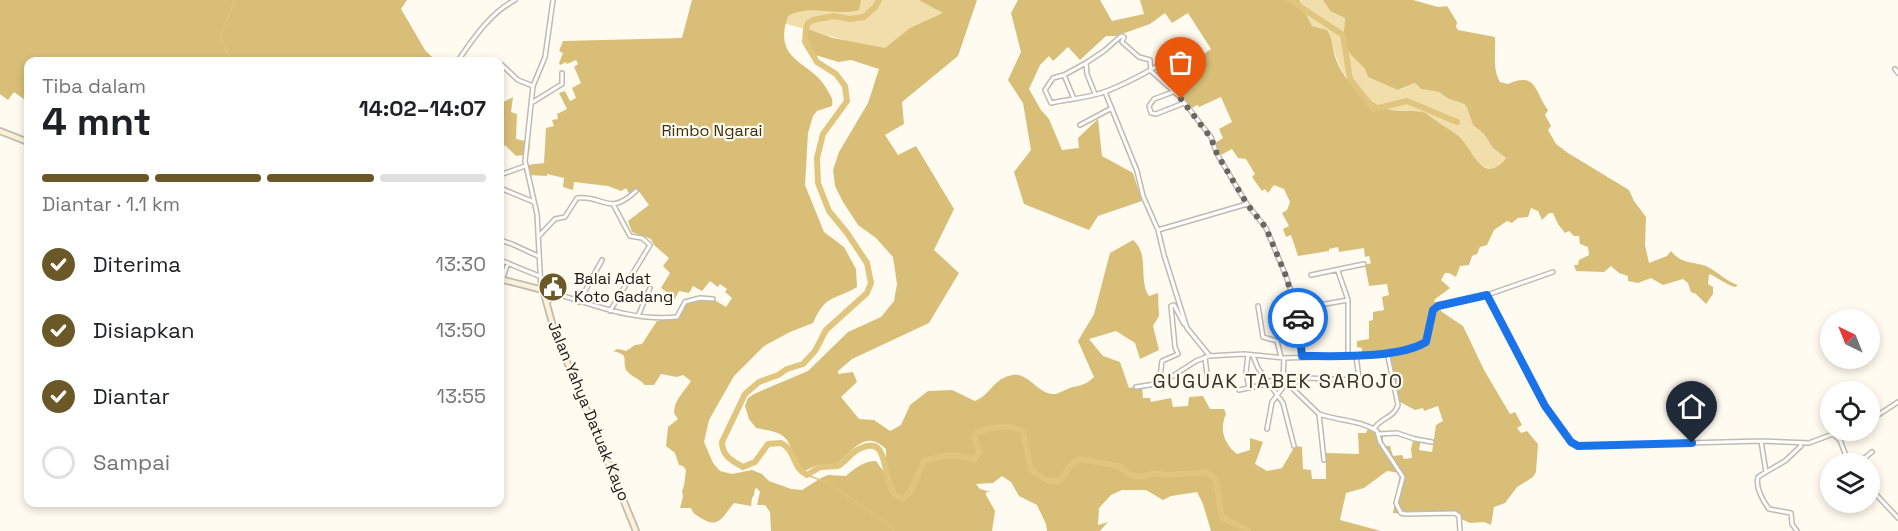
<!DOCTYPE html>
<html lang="id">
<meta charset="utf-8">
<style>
:root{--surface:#fff;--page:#f2f2f2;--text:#202124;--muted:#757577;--line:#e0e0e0;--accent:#6a5826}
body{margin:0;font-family:"Space Grotesk",sans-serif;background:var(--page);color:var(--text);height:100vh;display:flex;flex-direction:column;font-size:22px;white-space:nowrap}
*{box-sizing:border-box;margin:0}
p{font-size:20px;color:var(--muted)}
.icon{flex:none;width:33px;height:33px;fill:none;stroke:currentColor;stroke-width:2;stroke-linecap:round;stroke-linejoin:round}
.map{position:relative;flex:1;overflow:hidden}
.sheet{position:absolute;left:24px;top:57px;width:480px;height:450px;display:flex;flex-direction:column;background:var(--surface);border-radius:12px;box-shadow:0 3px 9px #0003}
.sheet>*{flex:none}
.needle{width:39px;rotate:317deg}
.controls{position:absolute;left:1820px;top:309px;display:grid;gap:12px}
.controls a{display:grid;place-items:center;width:60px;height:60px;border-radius:50%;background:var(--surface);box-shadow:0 3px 9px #0003;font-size:30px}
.pin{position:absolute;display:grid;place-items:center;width:51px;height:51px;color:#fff;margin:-62px -26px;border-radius:50% 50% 50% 0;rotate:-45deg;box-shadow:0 0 6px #0007}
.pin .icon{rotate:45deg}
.courier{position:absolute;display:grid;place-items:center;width:60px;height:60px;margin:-30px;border:4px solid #1a73e8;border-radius:50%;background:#fff;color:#222;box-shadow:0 2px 8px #0007}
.overview em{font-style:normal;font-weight:800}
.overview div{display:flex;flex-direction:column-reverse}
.overview{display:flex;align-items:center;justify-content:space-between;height:102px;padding:0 18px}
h1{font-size:39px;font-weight:800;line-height:45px}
.bar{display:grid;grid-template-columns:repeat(4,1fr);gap:9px 6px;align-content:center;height:72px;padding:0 18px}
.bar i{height:8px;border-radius:4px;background:var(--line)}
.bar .on{background:var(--accent)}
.bar p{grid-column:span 4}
ol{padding:0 18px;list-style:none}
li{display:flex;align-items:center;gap:18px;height:66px}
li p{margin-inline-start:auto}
li .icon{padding:6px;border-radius:50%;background:var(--accent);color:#fff;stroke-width:4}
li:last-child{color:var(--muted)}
li i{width:33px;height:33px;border:3px solid var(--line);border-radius:50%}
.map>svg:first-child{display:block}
.green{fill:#f1deaa}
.forest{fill:#d8be77}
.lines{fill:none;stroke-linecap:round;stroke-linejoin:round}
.stream{stroke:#dfc57e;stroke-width:1.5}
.river{stroke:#dfc57e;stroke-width:6}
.street-casing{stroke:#bfbbb0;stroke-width:6}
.secondary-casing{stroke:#bfbbb0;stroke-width:8}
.street{stroke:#fff;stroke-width:3}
.secondary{stroke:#fbf1d6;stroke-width:4.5}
.done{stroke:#6a6761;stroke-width:6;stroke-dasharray:0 10.8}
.route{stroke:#1a73e8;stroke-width:8}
.labels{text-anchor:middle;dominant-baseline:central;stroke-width:4.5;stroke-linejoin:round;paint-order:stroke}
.park-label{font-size:16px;fill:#3a2f0f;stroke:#fffbf0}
.poi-label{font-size:16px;fill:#1a1814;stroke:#fffbf0;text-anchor:start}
.street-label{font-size:16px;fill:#1a1814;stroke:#fffbf0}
.quarter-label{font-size:20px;letter-spacing:1.5px;fill:#36322a;stroke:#fffbf0}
</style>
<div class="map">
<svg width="1898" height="531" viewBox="0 0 1898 531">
<rect width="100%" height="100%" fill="#fffbf0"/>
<path class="green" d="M702,0H930L948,12L883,51Z
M1299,0H1323L1330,11L1345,18L1343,40L1351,55L1365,69L1368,77L1400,90L1415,83L1421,89L1439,92L1449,99L1463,104L1467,108L1473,125L1484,134L1493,148L1506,158L1496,168C1475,172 1470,145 1457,136C1447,127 1436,122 1426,113C1412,109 1398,113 1384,108C1362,100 1342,77 1335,54C1331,42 1333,41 1324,29L1312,26Z"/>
<path class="forest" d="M0,0H407L401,9L425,50L436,61L28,62V102L14,92L8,100L0,94Z
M692,0H861L859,10C835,17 811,3 788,16C771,64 814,60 829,93C832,98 833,100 832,106L817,111L813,116L808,133L805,185L824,232L844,247L856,269L857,287C833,301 826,294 813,323L790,332L764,346L734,376L709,420L704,442L713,463L720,471L732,474L752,470L762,474L769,481L791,489L802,490L821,478L828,475L846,476C855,468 864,461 876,461L886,475V449C864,428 853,452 836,464H820L802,472C797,466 796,461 793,454C787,431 776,432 756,428L749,419L745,406L748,398L754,394L808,371L848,332L881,317L894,301L897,284L893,257L876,238L858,225L843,202L835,186L833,170L839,152L868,103L879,69L851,60L839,62L815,55L807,39L808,29L833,38L885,48L910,28L943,13L919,0H977L958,56L902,102L904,124L885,135L898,155L916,146L954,209L934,250L959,273L929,323L852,359L838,371V374L853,372L857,382L841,397L859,419L874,420L890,431L901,425L910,405L928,391L952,390L975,401C992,394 993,378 1013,375C1028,373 1037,392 1051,394C1059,395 1065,389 1073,387C1081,386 1088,383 1094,377L1078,341L1094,314L1110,253L1133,240C1150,254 1138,280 1149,296L1158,293L1159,316L1153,326L1159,350L1140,359L1135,343L1116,331L1089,339L1103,356L1120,362L1129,388L1142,385L1143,398H1150L1151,402L1171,398L1173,407L1188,406L1189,397L1203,396L1210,409H1224L1226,414C1219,429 1224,444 1237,454L1250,450V438L1263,442L1255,464L1267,471L1282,468L1295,446L1302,447L1303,469L1311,470L1312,479H1326V453L1359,454L1358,433H1366L1370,424L1383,432V446H1390L1393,456L1402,455L1404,459L1412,458L1411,449L1414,437L1421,438L1419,450L1432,452L1436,425L1443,421L1438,406L1424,411L1423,408L1415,410L1400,402L1389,352L1362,354V348L1357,347V341L1369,339V321L1373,320V312L1384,310L1382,297L1389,295L1387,284L1369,286L1365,265L1371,263L1369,256L1365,257L1364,248L1339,252L1338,247L1329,249V251L1298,256L1291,235L1286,237L1283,229L1289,226L1282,213L1287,210L1290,202L1284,189L1274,185L1268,193L1265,189L1262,191L1252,177L1255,174L1246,159L1238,158L1232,149L1221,155L1215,143L1223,138L1219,129L1232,122L1221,97L1199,107L1197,105L1192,108L1177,91L1194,76L1188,67L1194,63L1193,61L1211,49L1188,13L1172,23L1165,13L1150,24L1116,36H1106L1080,60L1068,47L1053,61L1049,56L1040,65L1029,89L1041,110L1049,119L1062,150L1079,148L1078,138L1098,119L1102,156L1133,173L1142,201L1098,216L1089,230L1024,204L1014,172L1031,150L1023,103L1008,80L1021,52L1011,13L1018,0H1100L1112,21L1144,14L1140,0H1299L1312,26L1327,30C1332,38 1332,44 1334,53C1340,77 1364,102 1388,109C1401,113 1414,109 1426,113C1436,122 1447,127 1457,135C1473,147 1482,188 1506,158L1493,148L1484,134L1473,125L1467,108L1464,104L1449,99L1439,92L1421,89L1415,83L1398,90L1368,77L1365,69L1351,55L1343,41L1345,18L1330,11L1323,0H1413L1438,7L1447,6L1457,22L1456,27L1458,30L1495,37C1496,52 1492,68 1500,82L1508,84C1537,71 1535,93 1548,110L1545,115L1551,126L1548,130L1556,144L1568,153L1629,190L1634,201L1646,217L1645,245L1649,263L1667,256L1671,251C1683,267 1700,260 1713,270C1721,275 1728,282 1738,285L1735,287C1726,285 1718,277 1709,274L1708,284L1713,287V294L1706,304L1696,294L1691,292L1688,283L1683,279L1663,285L1651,278L1638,283L1628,281V276L1619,273L1611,266L1604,272L1576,271L1574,265H1578L1579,260L1589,255L1588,247L1580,244L1579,236H1574L1569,231L1565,233L1558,224L1553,213H1549L1542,220L1538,211L1531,208L1528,217L1518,218L1512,223L1507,221L1494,230L1487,245L1480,247L1477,254L1472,256L1469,265L1460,266L1456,277L1449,273H1445L1441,280L1450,288L1434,300L1442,312L1463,326L1484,370L1510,414L1515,412L1522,425L1517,428L1521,433L1527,431L1538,444L1536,472L1533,477L1517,487L1505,503L1494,507L1491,525L1484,522L1470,523L1446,512L1412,515L1393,513L1400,473L1387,471L1364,488L1346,493L1340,520L1381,531H1211L1203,504L1197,492L1171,496L1163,500L1146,490H1122L1111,495L1099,508L1098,525L1108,522L1100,531H1047L1046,524L1037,505L1019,496L1011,482L1002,476L993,483L976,484L980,489L991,492H986V495L995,511L992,531H771L770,512L765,505H757L760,492L757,488L755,489L754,495L752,498L751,506L734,503C723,516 719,530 701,518C695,514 693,514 691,508H680L683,497L682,491C685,486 685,476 686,470L683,466L679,465L675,453L666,446L668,427L678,419L674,413C674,400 684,392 691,381L683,375L677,377L661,374L654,385H645C639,378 631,377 626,370C622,358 630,355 613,351L618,349L626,351L635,345L642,344L657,321L681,316L683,304L698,299L701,296H708L726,307L732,298L725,292L727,289L720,284L718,287L710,281L702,291L693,286L689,293L679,291L673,302L665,299L668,293L661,288L670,273L663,266L669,258L654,245L651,239L632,232L628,221L649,205L638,190L630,195L626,188L621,191L608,186L574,182L573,190L563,187L564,178L547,174V176L528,175L527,165L544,163L546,128L554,126L552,120L558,119L557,114L567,109L559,93L565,91L570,101L576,98L572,88L581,83L574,67L578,64L576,60L567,64L566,62L560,65L559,63L563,53L559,51L563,41L682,38Z
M513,97L511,112L517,114L516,139L530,142L529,154L516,156L505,145L500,152V137L504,134L500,128V104Z"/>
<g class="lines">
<path class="stream" d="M232,62L220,37L235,0
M807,475L826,482L891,526L894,531"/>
<path class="river" d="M879,0L875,7L864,17L850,19L834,16L813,20L808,23L806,29L805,42L817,62L836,74L845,86L847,101L823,134L817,158L818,183L829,211L847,233L867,263L871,283L867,293L826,330L815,351L803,364L787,369L778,375L759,382L745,394L722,442C722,456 732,461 743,467L755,462L768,444L781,443C796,450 792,468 807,475L820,467L838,466C847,461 851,452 861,448C895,433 877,492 903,499L911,491L924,461C944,455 955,452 974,460L979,452L974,436C981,427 1014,423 1023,432L1031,470L1048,481H1060L1071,465L1080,459L1118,466L1131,475L1141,477L1153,473L1166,475L1207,472L1216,480L1222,517L1248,531
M1290,0L1343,35L1350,79L1374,109L1407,101L1457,122"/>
<g class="street-casing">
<path id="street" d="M1187,48C1161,64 1135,80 1107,91C1089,98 1069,99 1051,103L1045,90L1053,78L1064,75L1086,63L1104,51L1121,36L1124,37L1122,42L1139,57L1150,60L1151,71L1179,96L1211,137L1217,154L1247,204L1266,228L1286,276L1297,309L1302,356
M457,62C473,39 490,13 515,0
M1086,63L1087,74L1095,94
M502,65L518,80L533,86
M1895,69L1898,73
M1064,75L1074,99
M1105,92L1137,171L1143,196L1158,230L1164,255L1187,328L1209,355
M1173,92L1154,99L1149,106L1151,113L1156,114L1184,103
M1175,92L1198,75
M533,102L562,84V73
M1080,125L1112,108
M500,175L525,166
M500,188L534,202
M1158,230L1247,204
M539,236L555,219L565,217L577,198C605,195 608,217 636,191
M500,240L512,244L538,256
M500,260L539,276
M1338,271L1348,300V356
M1311,275L1364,264
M502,280L508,263
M541,289L537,214L525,161L533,86L545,57L553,0
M543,290C588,302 630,322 677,317L685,302L700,298L713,299
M1487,295L1545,406L1571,442L1578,446L1761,441L1809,443L1833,434L1840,440L1849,464
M579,302L602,260
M547,303L555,294
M1258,306L1263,337L1277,341L1281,357
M1297,309L1348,300
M610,311L650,245L642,238L630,236L613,204
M638,316L650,288
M1248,355L1246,372L1249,388
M1253,356L1258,368L1283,403L1294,446
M1205,357L1208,383L1211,385L1219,384
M1284,358L1283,379L1284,386L1289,385L1319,414L1324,460
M1162,383L1160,377L1162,361L1178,354L1175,347L1171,306L1174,305L1184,324
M1289,385L1306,378L1356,380L1359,378L1356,356
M1136,387L1162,383L1196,361L1209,356L1244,354L1284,358L1356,356L1417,348L1426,342L1433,310L1438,306L1487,295L1553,272
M1239,390L1262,385L1275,379H1283
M1319,414C1339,421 1360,420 1377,431L1380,442L1403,477L1396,503L1401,513L1405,514L1455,513L1459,516L1460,531
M1869,421L1898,402
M1267,429L1272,402L1284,386
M1374,429C1380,418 1394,418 1398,405L1387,352
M1379,434L1397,433L1415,439L1432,442
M1840,440L1854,430
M1761,441L1766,472L1758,477C1755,487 1763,501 1769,509L1791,513L1792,524L1797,531
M1857,464L1872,452
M1766,472L1785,461L1801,446L1800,443
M1869,487L1898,518"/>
</g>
<g class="secondary-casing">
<path id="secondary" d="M0,131L28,142
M500,279L543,290L554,330L636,531"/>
</g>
<use href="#street" class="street"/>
<use href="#secondary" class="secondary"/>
</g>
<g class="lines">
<path class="done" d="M1181,99L1211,138L1217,154L1247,204L1266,228L1286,276L1298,318"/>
<path class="route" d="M1298,318L1302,356C1335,356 1398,359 1426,342L1433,310L1438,306L1487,295L1545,406L1571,442L1578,446L1692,443"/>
</g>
<defs>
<g id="civic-disc" transform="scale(1.5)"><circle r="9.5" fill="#6a5826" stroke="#fffbf0"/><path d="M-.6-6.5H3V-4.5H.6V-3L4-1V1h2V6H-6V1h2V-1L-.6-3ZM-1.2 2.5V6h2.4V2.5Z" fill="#fff"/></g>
</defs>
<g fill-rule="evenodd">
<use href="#civic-disc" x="553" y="287"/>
</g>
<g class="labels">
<g class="park-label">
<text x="712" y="130">Rimbo Ngarai</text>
</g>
<g class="poi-label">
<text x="574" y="278">Balai Adat<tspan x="574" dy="18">Koto Gadang</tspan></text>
</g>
<g class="street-label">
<text transform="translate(589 411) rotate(68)">Jalan Yahya Datuak Kayo</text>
</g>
<g class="quarter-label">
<text x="1278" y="381">GUGUAK TABEK SAROJO</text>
</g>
</g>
</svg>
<div class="controls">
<a><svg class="needle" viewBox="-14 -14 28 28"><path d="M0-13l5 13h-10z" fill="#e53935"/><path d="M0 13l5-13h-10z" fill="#757577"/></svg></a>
<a><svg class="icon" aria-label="locate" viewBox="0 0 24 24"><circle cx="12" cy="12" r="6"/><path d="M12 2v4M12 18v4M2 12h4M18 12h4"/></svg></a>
<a><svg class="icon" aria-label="layers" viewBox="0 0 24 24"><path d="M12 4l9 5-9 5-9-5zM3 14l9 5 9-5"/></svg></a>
</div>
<div class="pin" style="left:1181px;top:99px;background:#ea580c"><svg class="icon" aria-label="bag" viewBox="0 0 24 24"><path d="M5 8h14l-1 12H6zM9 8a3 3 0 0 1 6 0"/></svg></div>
<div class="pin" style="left:1692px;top:443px;background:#1f2937"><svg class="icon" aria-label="home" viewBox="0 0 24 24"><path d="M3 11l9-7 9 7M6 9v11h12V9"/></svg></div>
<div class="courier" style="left:1298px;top:318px"><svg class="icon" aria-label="car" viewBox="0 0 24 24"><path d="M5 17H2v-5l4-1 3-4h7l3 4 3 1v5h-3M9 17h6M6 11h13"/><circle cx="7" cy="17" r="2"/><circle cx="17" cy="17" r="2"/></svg></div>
<section class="sheet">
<div class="overview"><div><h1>4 mnt</h1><p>Tiba dalam</p></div><em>14:02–14:07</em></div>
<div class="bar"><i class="on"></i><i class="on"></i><i class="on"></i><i></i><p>Diantar · 1.1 km</p></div>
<ol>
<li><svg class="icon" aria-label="check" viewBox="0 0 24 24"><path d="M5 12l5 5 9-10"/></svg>Diterima<p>13:30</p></li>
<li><svg class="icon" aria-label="check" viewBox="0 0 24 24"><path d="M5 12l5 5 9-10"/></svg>Disiapkan<p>13:50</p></li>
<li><svg class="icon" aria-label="check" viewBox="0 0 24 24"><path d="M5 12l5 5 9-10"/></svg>Diantar<p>13:55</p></li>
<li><i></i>Sampai</li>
</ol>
</section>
</div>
